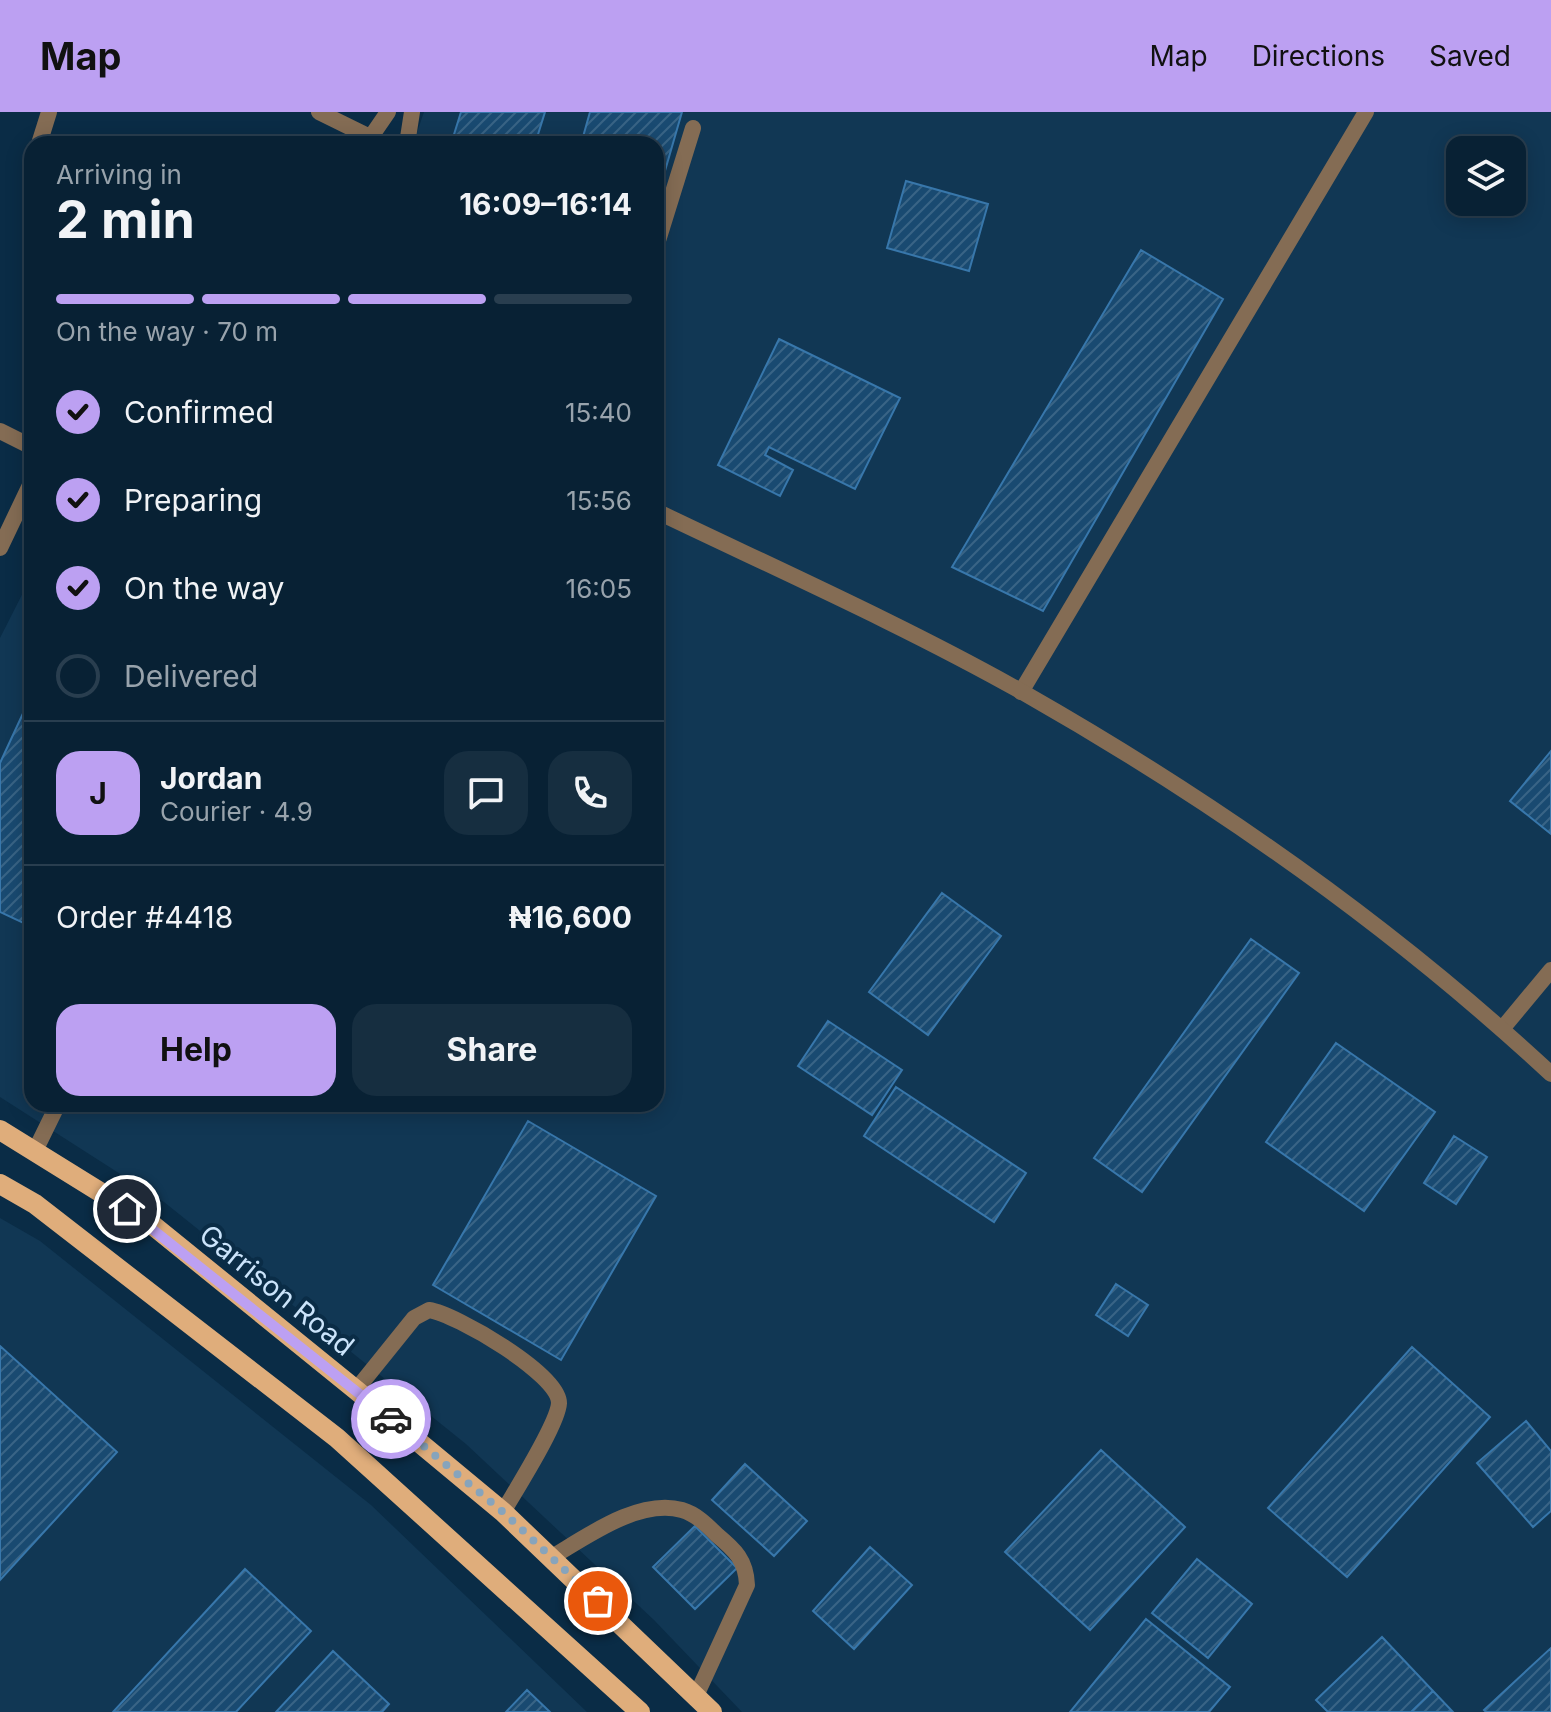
<!DOCTYPE html>
<meta charset="utf-8">
<style>
:root{--surface:#082134;--page:#162e40;--text:#f1f3f6;--muted:#98a3ac;--line:#293e4f;--accent:#bca0f2}
body{margin:0;font-family:Inter,sans-serif;background:var(--page);color:var(--text);height:100vh;display:flex;flex-direction:column;font-size:30px;white-space:nowrap}
*{box-sizing:border-box;margin:0}
p{font-size:26px;color:var(--muted)}
.icon{flex:none;width:44px;height:44px;fill:none;stroke:currentColor;stroke-width:2;stroke-linecap:round;stroke-linejoin:round}
.map{position:relative;flex:1;overflow:hidden}
.drawer{position:absolute;left:24px;top:24px;width:640px;height:976px;display:flex;flex-direction:column;background:var(--surface);border-radius:24px;box-shadow:0 4px 20px #0003,0 0 0 2px var(--line)}
.drawer>*{flex:none}
.buttons{position:absolute;left:1446px;top:24px;display:grid;gap:16px}
.buttons a{display:grid;place-items:center;width:80px;height:80px;border-radius:16px;background:var(--surface);box-shadow:0 4px 20px #0003,0 0 0 2px var(--line);font-size:40px}
.pin{position:absolute;display:grid;place-items:center;width:68px;height:68px;color:#fff;margin:-34px;border:4px solid #fff;border-radius:50%;box-shadow:0 2px 8px #0007}
.courier{position:absolute;display:grid;place-items:center;width:80px;height:80px;margin:-40px;border:6px solid #bca0f2;border-radius:50%;background:#fff;color:#222;box-shadow:0 2px 10px #0007}
.summary em{font-style:normal;font-weight:700}
.summary div{display:flex;flex-direction:column-reverse}
.summary{display:flex;align-items:center;justify-content:space-between;height:136px;padding:0 32px}
h1{font-size:52px;font-weight:700;line-height:60px}
.bar{display:grid;grid-template-columns:repeat(4,1fr);gap:12px 8px;align-content:center;height:96px;padding:0 32px}
.bar i{height:10px;border-radius:6px;background:var(--line)}
.bar .on{background:var(--accent)}
.bar p{grid-column:span 4}
.line{display:flex;align-items:center;gap:20px;padding:0 32px;border-top:2px solid var(--line)}
.line div{flex:1}
.round{display:grid;place-items:center;flex:none;width:84px;height:84px;border-radius:24px;background:var(--page)}
ol{padding:0 32px;list-style:none}
li{display:flex;align-items:center;gap:24px;height:88px}
li p{margin-inline-start:auto}
li .icon{padding:8px;border-radius:50%;background:var(--accent);color:#111;stroke-width:4}
li:last-child{color:var(--muted)}
li i{width:44px;height:44px;border:4px solid var(--line);border-radius:50%}
.cta{display:flex;gap:16px;margin-top:auto;padding:16px 32px}
.cta a{flex:1;height:92px;border-radius:24px;background:var(--accent);color:#111;font-size:32px;font-weight:700;line-height:92px;text-align:center}
.cta a+a{background:var(--page);color:var(--text)}
header{display:flex;align-items:center;gap:48px;box-sizing:border-box;height:112px;padding:0 40px;background:var(--accent);color:#111}
header strong{font-size:38px}
nav{display:flex;gap:44px;margin-inline-start:auto;font-size:28px}
.map>svg:first-child{display:block}
.built{fill:#113754;fill-rule:evenodd}
.building{fill:url(#building-hatch);stroke:#3877ab;stroke-width:2}
.lines{fill:none;stroke-linecap:round;stroke-linejoin:round}
.lane{stroke:#846c54;stroke-width:16}
.street{stroke:#846c54;stroke-width:16}
.primary{stroke:#dfad7b;stroke-width:20}
.done{stroke:#87a4bc;stroke-width:8;stroke-dasharray:0 14.4}
.route{stroke:#bca0f2;stroke-width:10}
.labels{text-anchor:middle;dominant-baseline:central;stroke-width:8;stroke-linejoin:round;paint-order:stroke}
.street-label{font-size:28px;fill:#cbe4fb;stroke:#0a2c46}
</style>
<header>
<strong>Map</strong>
<nav><a>Map</a><a>Directions</a><a>Saved</a></nav>
</header>
<div class="map">
<svg width="1551" height="1600" viewBox="0 0 1551 1600">
<defs>
<pattern id="building-hatch" width="6" height="6" patternUnits="userSpaceOnUse" patternTransform="scale(2)"><rect width="6" height="6" fill="#194a71"/><path d="M-1 1l2-2M0 6l6-6M5 7l2-2" fill="none" stroke="#396486"/></pattern>
</defs>
<rect width="100%" height="100%" fill="#0a2c46"/>
<path class="built" d="M424,0H1551V1600H742L654,1508L466,1332L164,1090L0,985V526L32,463V992H656V32H413ZM1460,38H1512V90H1460Z
M0,1106L40,1129L371,1393L587,1600H0Z"/>
<path class="building" d="M461,0H545L535,32H451Z
M590,0H682L656,90V32H581Z
M906,69L988,92L969,159L887,136Z
M1141,138L1223,187L1043,499L952,455Z
M779,227L900,286L855,377L769,335L765,343L793,358L780,384L718,353Z
M32,582V815L0,800V651Z
M1551,639V722L1510,689Z
M942,781L1001,824L928,923L869,880Z
M1251,827L1299,861L1142,1080L1094,1046Z
M828,909L902,958L872,1003L798,954Z
M1336,931L1435,1000L1364,1099L1266,1030Z
M896,975L1026,1061L994,1110L864,1024Z
M528,1009L656,1084L561,1248L433,1173Z
M1454,1024L1487,1045L1456,1092L1424,1071Z
M1116,1172L1148,1193L1128,1224L1096,1203Z
M0,1234L117,1340L0,1468Z
M1412,1235L1490,1305L1347,1465L1268,1396Z
M1526,1309L1551,1339V1399L1533,1415L1477,1351Z
M1101,1338L1185,1415L1090,1518L1005,1440Z
M745,1352L807,1409L774,1444L712,1388Z
M695,1414L737,1456L695,1497L653,1455Z
M870,1435L912,1473L854,1537L813,1499Z
M1197,1447L1252,1492L1208,1546L1152,1501Z
M245,1457L311,1519L236,1600H113Z
M1146,1507L1230,1575L1209,1600H1070Z
M1382,1525L1433,1579L1411,1600H1328L1316,1588Z
M1551,1536V1600H1486L1484,1598Z
M333,1539L389,1592L382,1600H276Z
M527,1578L550,1600H506Z
M1433,1579L1453,1600H1411Z"/>
<g class="lines">
<path class="lane" d="M319,0L384,32
M39,32L49,0
M366,32L388,0
M407,32L412,0
M656,135L693,16
M1021,580L1366,0
M1502,917L1551,858
M36,1037L58,992
M356,1278L414,1206L429,1198C456,1202 559,1262 559,1291C558,1312 515,1379 503,1400
M552,1445C586,1425 639,1386 682,1398C696,1402 707,1413 717,1423C735,1438 746,1448 747,1473L696,1584"/>
<path class="street" d="M0,319L32,335
M656,399C779,458 905,514 1024,581C1212,688 1393,815 1551,962
M0,436L32,369"/>
<path class="primary" d="M0,1018L150,1111L356,1278L503,1400L712,1600
M0,1072L35,1092L337,1326L640,1600"/>
</g>
<g class="lines">
<path class="done" d="M391,1307L503,1400L598,1489"/>
<path class="route" d="M127,1097L391,1307"/>
</g>
<g class="labels">
<g class="street-label">
<text transform="translate(277 1178) rotate(39)">Garrison Road</text>
</g>
</g>
</svg>
<div class="buttons">
<a><svg class="icon" aria-label="layers" viewBox="0 0 24 24"><path d="M12 4l9 5-9 5-9-5zM3 14l9 5 9-5"/></svg></a>
</div>
<div class="pin" style="left:598px;top:1489px;background:#ea580c"><svg class="icon" aria-label="bag" viewBox="0 0 24 24"><path d="M5 8h14l-1 12H6zM9 8a3 3 0 0 1 6 0"/></svg></div>
<div class="pin" style="left:127px;top:1097px;background:#1f2937"><svg class="icon" aria-label="home" viewBox="0 0 24 24"><path d="M3 11l9-7 9 7M6 9v11h12V9"/></svg></div>
<div class="courier" style="left:391px;top:1307px"><svg class="icon" aria-label="car" viewBox="0 0 24 24"><path d="M5 17H2v-5l4-1 3-4h7l3 4 3 1v5h-3M9 17h6M6 11h13"/><circle cx="7" cy="17" r="2"/><circle cx="17" cy="17" r="2"/></svg></div>
<section class="drawer">
<div class="summary"><div><h1>2 min</h1><p>Arriving in</p></div><em>16:09–16:14</em></div>
<div class="bar"><i class="on"></i><i class="on"></i><i class="on"></i><i></i><p>On the way · 70 m</p></div>
<ol>
<li><svg class="icon" aria-label="check" viewBox="0 0 24 24"><path d="M5 12l5 5 9-10"/></svg>Confirmed<p>15:40</p></li>
<li><svg class="icon" aria-label="check" viewBox="0 0 24 24"><path d="M5 12l5 5 9-10"/></svg>Preparing<p>15:56</p></li>
<li><svg class="icon" aria-label="check" viewBox="0 0 24 24"><path d="M5 12l5 5 9-10"/></svg>On the way<p>16:05</p></li>
<li><i></i>Delivered</li>
</ol>
<div class="line" style="height:144px"><b class="round" style="background:var(--accent);color:#111">J</b><div><b>Jordan</b><p>Courier · 4.9</p></div><a class="round"><svg class="icon" aria-label="chat" viewBox="0 0 24 24"><path d="M4 5h16v11H9l-5 4z"/></svg></a><a class="round"><svg class="icon" aria-label="phone" viewBox="0 0 24 24"><path d="M5 4h4l2 5-3 2q2 4 5 5l2-3 5 2v4C11 20 4 13 5 4z"/></svg></a></div>
<div class="line" style="height:104px"><div>Order #4418</div><b>₦16,600</b></div>
<div class="cta"><a>Help</a><a>Share</a></div>
</section>
</div>
